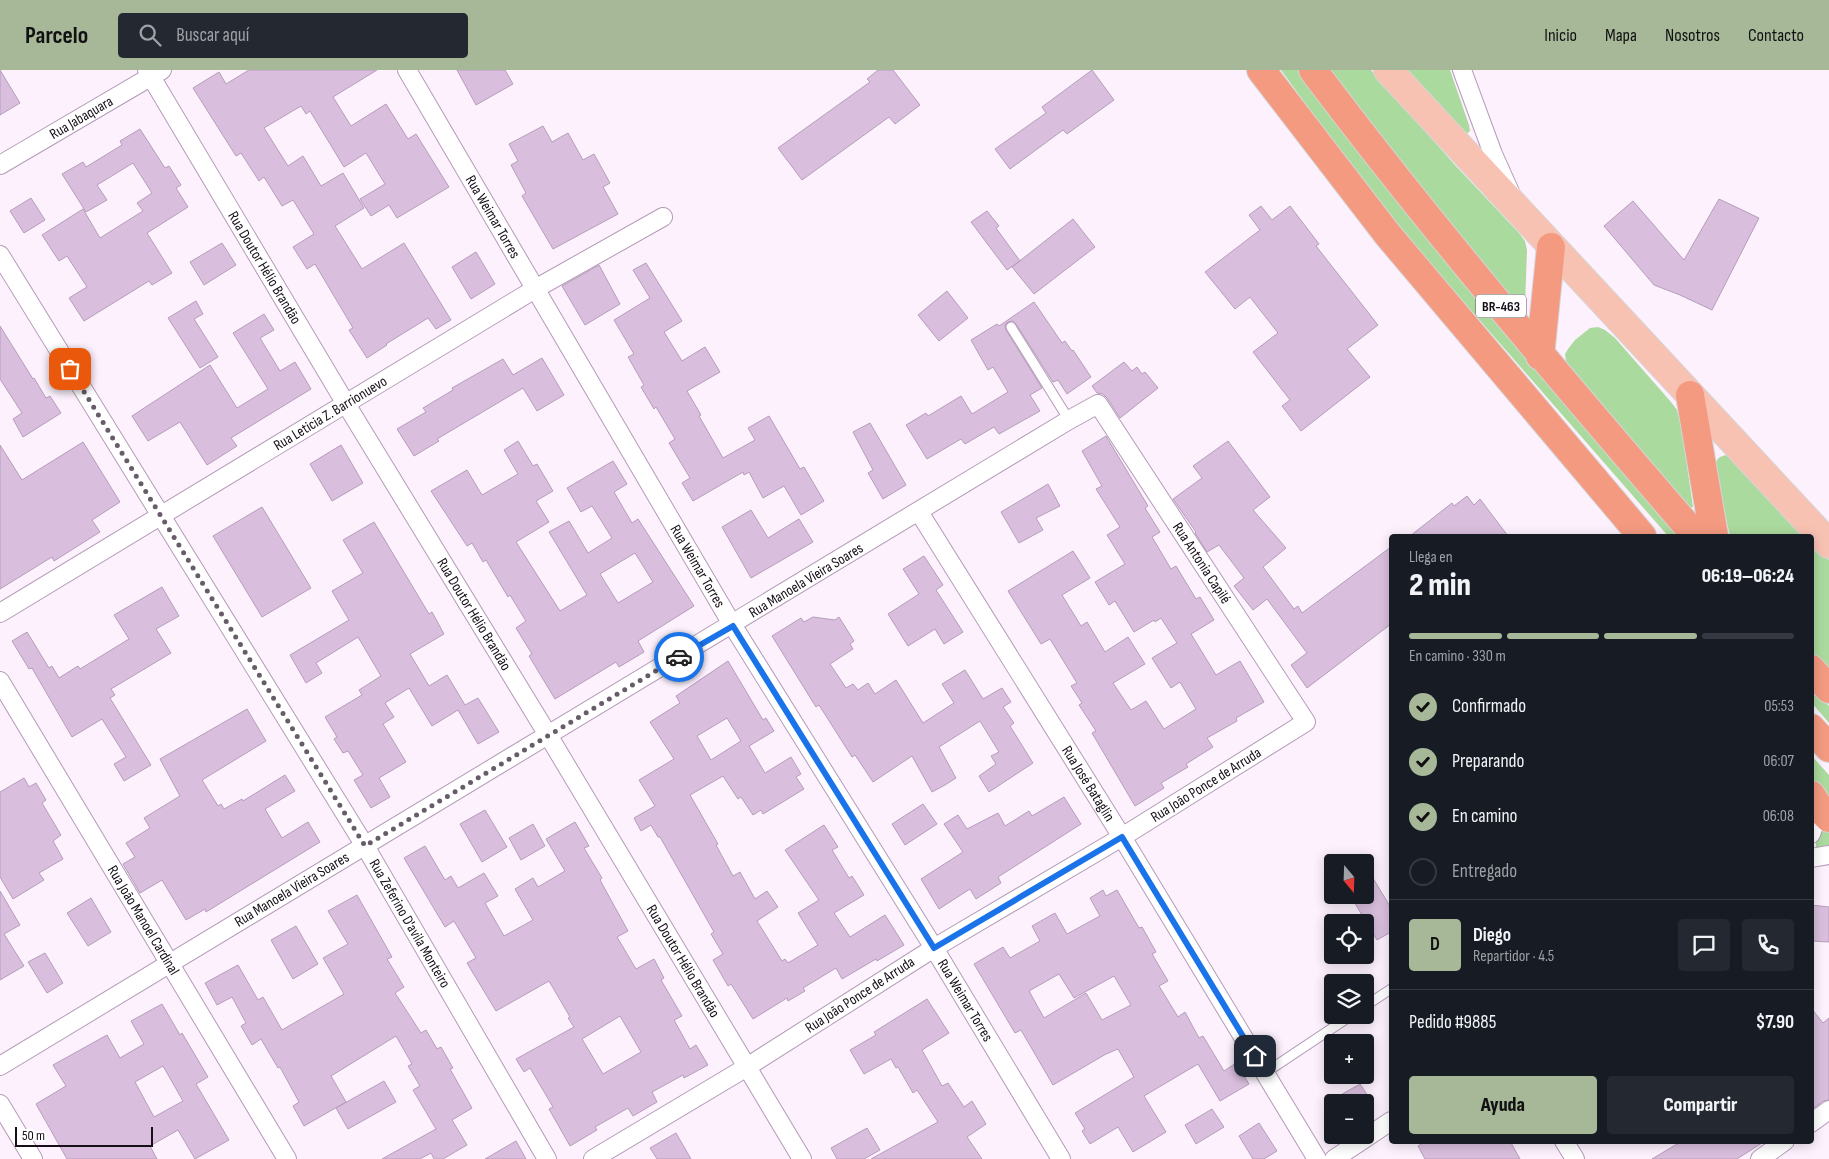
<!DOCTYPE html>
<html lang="es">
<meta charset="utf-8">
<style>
:root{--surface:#171b24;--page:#242831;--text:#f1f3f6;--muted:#9ea1a6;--line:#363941;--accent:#a7b899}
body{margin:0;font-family:"Sofia Sans Condensed",sans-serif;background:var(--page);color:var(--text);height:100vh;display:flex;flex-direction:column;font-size:19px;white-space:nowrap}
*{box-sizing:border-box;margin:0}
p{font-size:16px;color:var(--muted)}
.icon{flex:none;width:28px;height:28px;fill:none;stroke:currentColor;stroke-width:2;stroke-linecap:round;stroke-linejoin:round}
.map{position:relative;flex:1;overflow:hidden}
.drawer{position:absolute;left:1389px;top:464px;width:425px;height:610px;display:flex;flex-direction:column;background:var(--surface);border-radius:5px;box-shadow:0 2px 12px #0003}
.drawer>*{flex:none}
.needle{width:32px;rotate:161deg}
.controls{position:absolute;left:1324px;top:784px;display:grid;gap:10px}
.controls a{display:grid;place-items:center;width:50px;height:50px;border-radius:5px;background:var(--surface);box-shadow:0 2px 12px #0003;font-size:25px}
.scale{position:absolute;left:15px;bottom:12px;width:138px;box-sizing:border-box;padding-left:5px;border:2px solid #170e19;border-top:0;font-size:14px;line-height:18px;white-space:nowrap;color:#170e19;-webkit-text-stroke:4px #fff;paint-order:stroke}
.pin{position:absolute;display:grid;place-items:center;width:42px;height:42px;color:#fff;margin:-21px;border-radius:10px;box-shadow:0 2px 8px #0006}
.courier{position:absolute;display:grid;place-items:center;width:50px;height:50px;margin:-25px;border:4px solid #1a73e8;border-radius:50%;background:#fff;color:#222;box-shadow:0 1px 6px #0007}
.summary em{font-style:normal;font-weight:800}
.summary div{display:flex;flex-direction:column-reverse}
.summary{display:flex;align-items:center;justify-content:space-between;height:85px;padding:0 20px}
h1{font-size:32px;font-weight:800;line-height:38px}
.bar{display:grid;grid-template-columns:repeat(4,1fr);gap:8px 5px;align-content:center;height:60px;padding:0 20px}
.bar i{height:6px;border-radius:4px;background:var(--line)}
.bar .on{background:var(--accent)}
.bar p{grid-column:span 4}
.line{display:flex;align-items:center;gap:12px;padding:0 20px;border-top:1px solid var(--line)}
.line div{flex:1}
.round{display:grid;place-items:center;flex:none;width:52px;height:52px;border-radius:5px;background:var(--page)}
ol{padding:0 20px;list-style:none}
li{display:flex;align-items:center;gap:15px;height:55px}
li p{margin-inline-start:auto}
li .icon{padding:5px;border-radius:50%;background:var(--accent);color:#111;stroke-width:4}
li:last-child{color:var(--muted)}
li i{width:28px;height:28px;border:2px solid var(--line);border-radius:50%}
.cta{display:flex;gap:10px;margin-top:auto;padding:10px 20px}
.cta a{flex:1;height:58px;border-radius:5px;background:var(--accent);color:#111;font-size:20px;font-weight:800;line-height:58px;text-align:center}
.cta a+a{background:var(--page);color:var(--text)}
header{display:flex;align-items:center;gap:30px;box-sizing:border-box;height:70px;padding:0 25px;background:var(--accent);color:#111}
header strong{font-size:24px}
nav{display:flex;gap:28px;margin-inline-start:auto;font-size:18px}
.search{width:350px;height:45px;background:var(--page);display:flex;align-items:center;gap:12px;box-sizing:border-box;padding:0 18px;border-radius:5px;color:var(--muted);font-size:19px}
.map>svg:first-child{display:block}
.green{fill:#abda9e}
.building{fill:#d9bfdd;stroke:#b69dbb;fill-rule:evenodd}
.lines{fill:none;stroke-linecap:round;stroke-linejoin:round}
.lane-casing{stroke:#b49bb8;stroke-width:11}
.street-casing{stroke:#b49bb8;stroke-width:20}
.primary-casing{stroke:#d5d4d6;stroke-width:30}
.highway-casing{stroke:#d5d4d6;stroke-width:30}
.lane{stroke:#fff;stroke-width:9}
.street{stroke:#fff;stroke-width:18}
.primary{stroke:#f8c2b3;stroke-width:28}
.highway{stroke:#f49a81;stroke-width:28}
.done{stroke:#675d69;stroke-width:5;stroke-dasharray:0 9}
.route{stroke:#1a73e8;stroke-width:6}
.labels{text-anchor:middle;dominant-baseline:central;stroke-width:4.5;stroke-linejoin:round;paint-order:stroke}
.shield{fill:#fff;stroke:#5d565e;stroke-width:1}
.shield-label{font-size:14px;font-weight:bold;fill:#170e19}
.street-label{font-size:15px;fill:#170e19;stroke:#fff}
</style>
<header>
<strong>Parcelo</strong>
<div class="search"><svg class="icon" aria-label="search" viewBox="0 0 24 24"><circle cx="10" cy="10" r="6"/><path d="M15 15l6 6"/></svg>Buscar aquí</div>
<nav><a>Inicio</a><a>Mapa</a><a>Nosotros</a><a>Contacto</a></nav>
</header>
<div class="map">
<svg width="1829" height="1089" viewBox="0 0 1829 1089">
<rect width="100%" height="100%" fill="#fcf1fd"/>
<path class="green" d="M1281,0H1299L1335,48L1682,466H1668L1415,176L1323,58Z
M1330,0H1371L1455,95L1519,163L1525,171L1527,180L1525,236L1521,238L1517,237L1364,46Z
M1401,0H1450L1469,55L1470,61L1464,66Z
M1598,257L1605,260L1615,268L1671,332L1677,340L1681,354L1693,437L1690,438L1567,297L1565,284L1568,279L1575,270L1590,258Z
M1726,385L1734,388L1808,466H1730L1715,401C1715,392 1716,387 1726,385Z
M1811,470L1829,490V604L1811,583Z
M1811,616L1829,636V653L1811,632Z
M1811,685L1829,705V735L1811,708Z
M1824,756L1829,757V777H1816V773Z"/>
<path class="building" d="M0,0L20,33L0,45Z
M249,0H377L333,27L351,56L386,34L408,69L416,64L449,117L397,148L389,135L371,146L360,129L385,114L366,83L344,97L310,41L306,44L301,36L264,58L288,96L303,86L321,116L343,103L364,138L335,156L362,199L404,173L451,250L436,259L428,248L386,274L387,275L367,288L349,260L353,258L315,194L307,199L293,177L314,164L293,130L282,136L264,107L259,111L241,83L236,86L193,18L219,2L226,14Z
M457,0H505L513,14L476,35Z
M878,0H893L920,35L895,54L889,47L802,110L778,78L870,12L867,9Z
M1092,0L1114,30L1067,64L1063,60L1010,99L995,79L1046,43L1042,37Z
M543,56L552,72L568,63L583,90L594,84L610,113L603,117L618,144L553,179L522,126L526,123L511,95L518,91L509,74Z
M140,59L165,98L169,96L181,115L176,118L188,137L147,163L172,203L152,215L149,211L84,251L69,228L87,217L67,186L59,191L42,165L83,139L100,168L143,141L137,133L152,123L133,93L97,115L107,130L86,142L62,104L83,92L86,97L122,75L120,71Z
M31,128L45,150L24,163L10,141Z
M1719,129L1759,148L1712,240L1680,225L1654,215L1604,156L1633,131L1684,190Z
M1261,136L1272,150L1290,136L1319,174L1316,176L1378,255L1347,279L1370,307L1301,361L1282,336L1290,330L1253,282L1278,263L1250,227L1235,239L1205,202L1260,160L1249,145Z
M987,141L999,156L996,158L1020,191L1007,200L971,152Z
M1073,149L1095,177L1034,224L1012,197Z
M222,173L236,195L204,215L190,192Z
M476,182L495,214L471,229L452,197Z
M646,193L682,251L664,262L682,291L705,277L720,302L687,321L701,345L699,346L723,388L755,370L748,358L769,346L800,399L804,397L824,431L801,445L784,416L763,428L749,402L744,405L743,402L693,431L682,413L690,408L669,373L675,369L656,337L654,339L641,317L644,315L628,287L634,284L614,250L650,228L633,200Z
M599,195L620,234L585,255L562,216Z
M947,221L968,248L939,271L918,245Z
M196,231L203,244L194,249L218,287L200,298L168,248Z
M1034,232L1062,273L1065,271L1072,281L1073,280L1091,307L1067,324L1058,310L1053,312L1016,254L1013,251L1008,252L1005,255L1006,260L1042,318L1030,325L1040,341L999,364L994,357L965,374L961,369L927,389L906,355L926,343L928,346L961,326L972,344L1008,322L993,297L988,300L971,270L997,254L999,256Z
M264,244L274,260L260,268L280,301L295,292L311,319L231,368L237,376L207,395L180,352L148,371L132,346L210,295L237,338L268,319L233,263Z
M0,256L33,309L34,308L46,328L50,326L61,343L23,367L13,349L22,343L0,309Z
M542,288L564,325L537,341L523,318L437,369L439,371L414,386L397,359L426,342L423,338L453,320L452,318L503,289L513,305Z
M1124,292L1132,301L1137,297L1142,304L1145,302L1158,318L1120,348L1107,328L1103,324L1097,323L1092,316Z
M870,353L906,415L883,429L868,403L873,400L853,362Z
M1106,366L1148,436L1145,438L1160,462L1152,467L1171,499L1176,496L1196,529L1200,527L1214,550L1191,564L1216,605L1240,591L1264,632L1236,648L1237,651L1207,668L1213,677L1186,694L1188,697L1161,713L1164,718L1135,736L1092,663L1096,661L1079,635L1082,633L1071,616L1077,613L1050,569L1041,574L1008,521L1073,481L1090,508L1062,525L1081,556L1087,552L1105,582L1128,567L1145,594L1113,613L1131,640L1146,631L1164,659L1196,639L1180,612L1171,618L1152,588L1177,573L1161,548L1155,552L1154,550L1134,562L1115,531L1109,535L1095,512L1125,494L1107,465L1120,457L1096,419L1102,416L1082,381Z
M518,371L533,396L537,394L553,421L536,431L549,452L516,472L560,541L587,525L549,462L569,451L588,483L612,468L592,436L581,442L567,418L613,391L627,414L614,422L632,453L638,449L694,536L638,571L644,582L619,597L616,592L555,629L529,586L532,584L516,558L526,551L510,525L508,527L486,490L483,492L472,473L467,476L431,421L467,400L482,425L518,404L504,380ZM635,483L653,512L618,533L600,504Z
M1228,371L1270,427L1253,440L1286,478L1263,497L1294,539L1298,536L1302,543L1391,477V554L1307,618L1291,595L1307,583L1267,529L1253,540L1234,516L1244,508L1219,475L1207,482L1195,463L1196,462L1173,429L1202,408L1193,396Z
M83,372L120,432L92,450L100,462L54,491L52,487L0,519V375L22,410Z
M341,375L363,413L332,431L310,394Z
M1048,414L1060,436L1036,448L1043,460L1019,473L1001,442Z
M1467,426L1474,435L1480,429L1508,466H1410L1452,433L1454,436Z
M262,437L311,518L262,547L213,466Z
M751,440L768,468L799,449L813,472L751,508L722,457Z
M374,452L429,544L432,542L444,564L410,584L429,616L447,605L465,635L478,628L499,662L478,674L458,640L432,656L409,618L385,633L394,647L383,654L406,692L379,708L390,727L371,738L354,710L363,705L348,681L343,683L334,669L337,667L325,647L362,625L359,620L381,606L358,567L316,593L322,603L306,613L290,585L349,550L332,521L363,503L343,470Z
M924,486L943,515L936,520L963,562L944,574L935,559L908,576L888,544L919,524L903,499Z
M162,517L179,546L156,559L171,583L111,619L115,625L110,628L151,695L124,711L114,694L126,687L102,649L72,667L32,598L29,599L12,571L27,562L49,598L52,596L59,608L78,596L80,599L129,569L114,545Z
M813,547L835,550L839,547L854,571L850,574L853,579L830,594L846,618L853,614L858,620L868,613L875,624L896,610L923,653L954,633L942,614L965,600L983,629L1002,618L1011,632L1003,637L1014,653L1010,656L1033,693L989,722L979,706L996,694L991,686L999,682L980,651L939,677L956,708L945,715L932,722L912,686L873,712L855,685L852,687L819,635L816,637L772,566L801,548L804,552Z
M728,591L763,650L766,648L774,661L749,676L765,703L791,687L801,704L796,707L804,719L763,744L761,740L753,745L741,727L738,729L723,706L690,725L718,774L716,775L733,806L740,802L755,829L767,821L778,837L757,851L782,891L785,889L788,893L818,875L798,843L819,830L785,780L824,755L838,777L832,780L849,808L852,806L864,825L834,843L850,867L885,845L904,875L877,891L876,889L842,909L836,898L803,918L805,921L788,931L787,928L753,949L731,914L728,916L713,890L723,884L711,864L714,862L660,767H658L651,755L641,761L634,748L655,736L639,710L674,689L650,652L680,633L676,626ZM727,648L741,671L711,690L697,666Z
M247,639L266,671L202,710L218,736L221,734L224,739L242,729L243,731L285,705L295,721L265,739L282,768L308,752L320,772L206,842L205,839L186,850L162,810L140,823L123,794L135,787L126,773L150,758L144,748L180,726L160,689Z
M24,708L29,717L36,713L46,730L42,733L61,765L53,771L63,789L39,803L44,810L13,829L0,807V722Z
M1064,727L1081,754L998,807L1001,813L976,829L970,819L939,839L921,809L963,782L944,754L958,745L967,759L998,743L1005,756L1029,741L1032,746Z
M923,734L937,754L905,775L892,754Z
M485,740L507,777L482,792L460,754Z
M575,752L589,776L584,778L602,808L600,810L628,861L617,867L636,899L654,889L664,908L661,910L682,946L674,950L690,979L696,975L708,995L684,1008L683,1005L652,1022L657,1032L633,1046L628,1038L595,1057L597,1060L570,1076L549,1039L553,1037L530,998L524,1002L516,989L574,957L568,948L570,947L549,911L496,941L467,893L476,888L454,851L445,857L404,788L425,776L445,810L451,806L458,818L484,803L498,826L485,833L504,866L533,850L515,819L533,808L538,817L565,801L546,769ZM620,946L641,982L603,1004L582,969Z
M533,754L545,776L521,790L509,768Z
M1365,795L1391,838V862L1377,870L1350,825H1365Z
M1103,820L1106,826L1117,820L1139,858L1142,857L1156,882L1152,884L1168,911L1159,916L1178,947L1185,942L1199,968L1203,966L1224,1001L1236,993L1249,1014L1220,1031L1198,994L1144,1026L1166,1062L1133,1082L1118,1057L1090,1074L1082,1061L1085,1059L1075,1043L1134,1007L1118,979L1106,984L1053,1015L1021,960L1015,963L974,894L1003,877L1010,888L1040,871L1032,856L1055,843L1067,864L1100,846L1090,828ZM1059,904L1074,928L1114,906L1131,935L1102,950L1086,923L1044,948L1029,921Z
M0,821L20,855L4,864L24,896L0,910Z
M357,825L392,887L387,889L404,917L395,923L421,963L426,960L437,979L441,977L453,998L450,999L472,1038L452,1050L467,1075L443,1089H434L431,1083L420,1089H382L436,1059L413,1020L420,1016L408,996L412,994L396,966L331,1006L346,1032L304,1056L293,1036L299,1032L280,997L278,998L261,969L252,975L241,956L246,953L232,927L217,935L205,913L238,895L258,930L263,927L282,960L344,924L323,888L348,874L328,841Z
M91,828L111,862L88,876L67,843Z
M1811,835L1829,837V872L1811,871Z
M296,856L318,894L293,909L271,870Z
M45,883L63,913L47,923L28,892Z
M927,929L949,963L922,980L942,1016L948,1013L964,1037L972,1031L986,1054L967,1067L982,1089H871L938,1052L917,1020L913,1023L898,997L896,998L891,989L864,1004L850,980L876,965L874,962Z
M162,934L180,965L182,963L208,1007L196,1014L229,1070L195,1089L178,1060L150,1076L157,1089H67L36,1034L66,1016L53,995L107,965L120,988L144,974L131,951ZM163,996L183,1031L154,1047L135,1012Z
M1811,938L1823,953L1829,948V1030L1823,1031L1811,1040Z
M384,1011L396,1032L348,1059L336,1038Z
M1360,1014L1372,1032H1328Z
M1212,1039L1224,1057L1196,1074L1185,1055Z
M1259,1053L1277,1081L1264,1089H1253L1239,1066Z
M867,1058L880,1080L864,1089H837L831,1078Z
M676,1063L691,1089H657L650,1078Z
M516,1071L526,1089H485Z
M1427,1071H1510L1520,1089H1425L1418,1076Z
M1682,1071H1765L1737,1089H1652Z"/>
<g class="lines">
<g class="lane-casing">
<path id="lane" d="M1011,257L1069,350
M1365,936L1391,919
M1265,1003L1352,945"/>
</g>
<g class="street-casing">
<g id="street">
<path id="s1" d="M147,0L346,334L548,665L802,1089"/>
<path id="s2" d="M407,0L733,556L934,878L1061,1089"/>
<path d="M1462,0L1493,84L1510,122"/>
<path id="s3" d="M0,95L162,0"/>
<path id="s4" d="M0,185L365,776L547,1089"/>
<path id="s5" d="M919,442L1122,767L1317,1089"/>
<path id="s6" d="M0,543L535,219L663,147"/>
<path id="s7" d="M0,611L287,1089"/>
<path d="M1811,764L1820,739"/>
<path d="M1811,788L1829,785"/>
<path id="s8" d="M0,996C355,779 714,568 1069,350L1098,334L1306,652L1122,767L934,878L747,997L593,1089"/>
<path d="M0,1034L33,1089"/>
<path d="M1811,1053L1829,1040"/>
<path d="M1564,1071L1575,1089"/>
<path d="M1334,1089L1391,1051"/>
<path d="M1760,1089L1785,1071"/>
</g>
</g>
<g class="primary-casing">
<path id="primary" d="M1388,0L1829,474"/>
</g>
<g class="highway-casing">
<path id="highway" d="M1261,0L1388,165L1642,466
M1313,0C1434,161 1565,314 1696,466
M1540,286L1551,177
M1690,325L1714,466
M1811,599L1829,619
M1811,658L1829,678
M1811,725L1820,739L1829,748"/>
</g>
<use href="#lane" class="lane"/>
<use href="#street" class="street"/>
<use href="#primary" class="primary"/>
<use href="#highway" class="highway"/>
</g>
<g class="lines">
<path class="done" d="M70,299L365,776L679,587"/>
<path class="route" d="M679,587L733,556L934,878L1122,767L1255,986"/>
</g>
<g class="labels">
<rect class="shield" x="1476" y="224.5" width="50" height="23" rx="4"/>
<g class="shield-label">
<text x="1501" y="236">BR-463</text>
</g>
<g class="street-label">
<text stroke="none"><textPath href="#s3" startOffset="94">Rua Jabaquara</textPath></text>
<text stroke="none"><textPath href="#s2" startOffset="170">Rua Weimar Torres</textPath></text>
<text stroke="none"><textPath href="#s1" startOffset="230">Rua Doutor Hélio Brandão</textPath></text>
<text stroke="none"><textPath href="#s6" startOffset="386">Rua Leticia Z. Barrionuevo</textPath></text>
<text stroke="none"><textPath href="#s8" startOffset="1472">Rua Antonia Capilé</textPath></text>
<text stroke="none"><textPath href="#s2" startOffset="575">Rua Weimar Torres</textPath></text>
<text stroke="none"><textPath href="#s8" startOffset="941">Rua Manoela Vieira Soares</textPath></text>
<text stroke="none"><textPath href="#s1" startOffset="635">Rua Doutor Hélio Brandão</textPath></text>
<text stroke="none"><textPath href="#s5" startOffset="320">Rua José Bataglin</textPath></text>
<text transform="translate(1206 715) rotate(-32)">Rua João Ponce de Arruda</text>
<text stroke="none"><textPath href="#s8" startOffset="341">Rua Manoela Vieira Soares</textPath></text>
<text stroke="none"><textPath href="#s7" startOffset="279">Rua João Manoel Cardinal</textPath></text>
<text stroke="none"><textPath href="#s4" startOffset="784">Rua Zeferino D'avila Monteiro</textPath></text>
<text stroke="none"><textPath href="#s1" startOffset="1040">Rua Doutor Hélio Brandão</textPath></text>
<text transform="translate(860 925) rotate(-33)">Rua João Ponce de Arruda</text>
<text stroke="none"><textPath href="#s2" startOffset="1085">Rua Weimar Torres</textPath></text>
</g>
</g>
</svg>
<div class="controls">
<a><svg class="needle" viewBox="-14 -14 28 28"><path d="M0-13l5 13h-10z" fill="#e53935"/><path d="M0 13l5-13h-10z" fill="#9ea1a6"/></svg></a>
<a><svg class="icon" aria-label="locate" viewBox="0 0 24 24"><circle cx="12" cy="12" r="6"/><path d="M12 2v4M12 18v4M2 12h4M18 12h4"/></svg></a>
<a><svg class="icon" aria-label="layers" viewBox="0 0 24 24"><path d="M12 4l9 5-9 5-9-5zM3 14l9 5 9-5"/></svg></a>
<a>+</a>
<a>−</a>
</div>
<div class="scale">50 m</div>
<div class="pin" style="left:70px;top:299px;background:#ea580c"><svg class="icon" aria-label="bag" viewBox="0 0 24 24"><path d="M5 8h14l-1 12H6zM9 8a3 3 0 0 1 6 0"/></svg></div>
<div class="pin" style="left:1255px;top:986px;background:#1f2937"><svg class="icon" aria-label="home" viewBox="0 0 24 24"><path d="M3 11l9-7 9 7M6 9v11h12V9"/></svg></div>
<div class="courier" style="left:679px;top:587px"><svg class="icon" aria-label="car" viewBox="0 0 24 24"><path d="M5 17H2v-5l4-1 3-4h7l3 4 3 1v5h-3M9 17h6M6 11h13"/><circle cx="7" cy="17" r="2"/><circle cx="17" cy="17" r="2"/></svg></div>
<section class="drawer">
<div class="summary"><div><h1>2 min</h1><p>Llega en</p></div><em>06:19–06:24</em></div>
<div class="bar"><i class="on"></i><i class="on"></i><i class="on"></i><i></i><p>En camino · 330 m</p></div>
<ol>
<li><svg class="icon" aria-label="check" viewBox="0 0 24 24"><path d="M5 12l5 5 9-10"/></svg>Confirmado<p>05:53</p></li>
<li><svg class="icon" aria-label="check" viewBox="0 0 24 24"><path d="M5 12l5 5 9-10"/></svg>Preparando<p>06:07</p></li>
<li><svg class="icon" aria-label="check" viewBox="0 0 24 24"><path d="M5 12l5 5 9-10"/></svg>En camino<p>06:08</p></li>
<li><i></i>Entregado</li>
</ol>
<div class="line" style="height:90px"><b class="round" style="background:var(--accent);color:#111">D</b><div><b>Diego</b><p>Repartidor · 4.5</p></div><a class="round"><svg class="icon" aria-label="chat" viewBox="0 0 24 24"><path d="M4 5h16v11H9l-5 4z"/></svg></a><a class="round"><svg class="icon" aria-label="phone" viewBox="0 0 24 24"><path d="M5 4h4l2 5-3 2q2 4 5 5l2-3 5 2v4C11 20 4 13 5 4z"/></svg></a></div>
<div class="line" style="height:65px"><div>Pedido #9885</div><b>$7.90</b></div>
<div class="cta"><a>Ayuda</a><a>Compartir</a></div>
</section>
</div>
